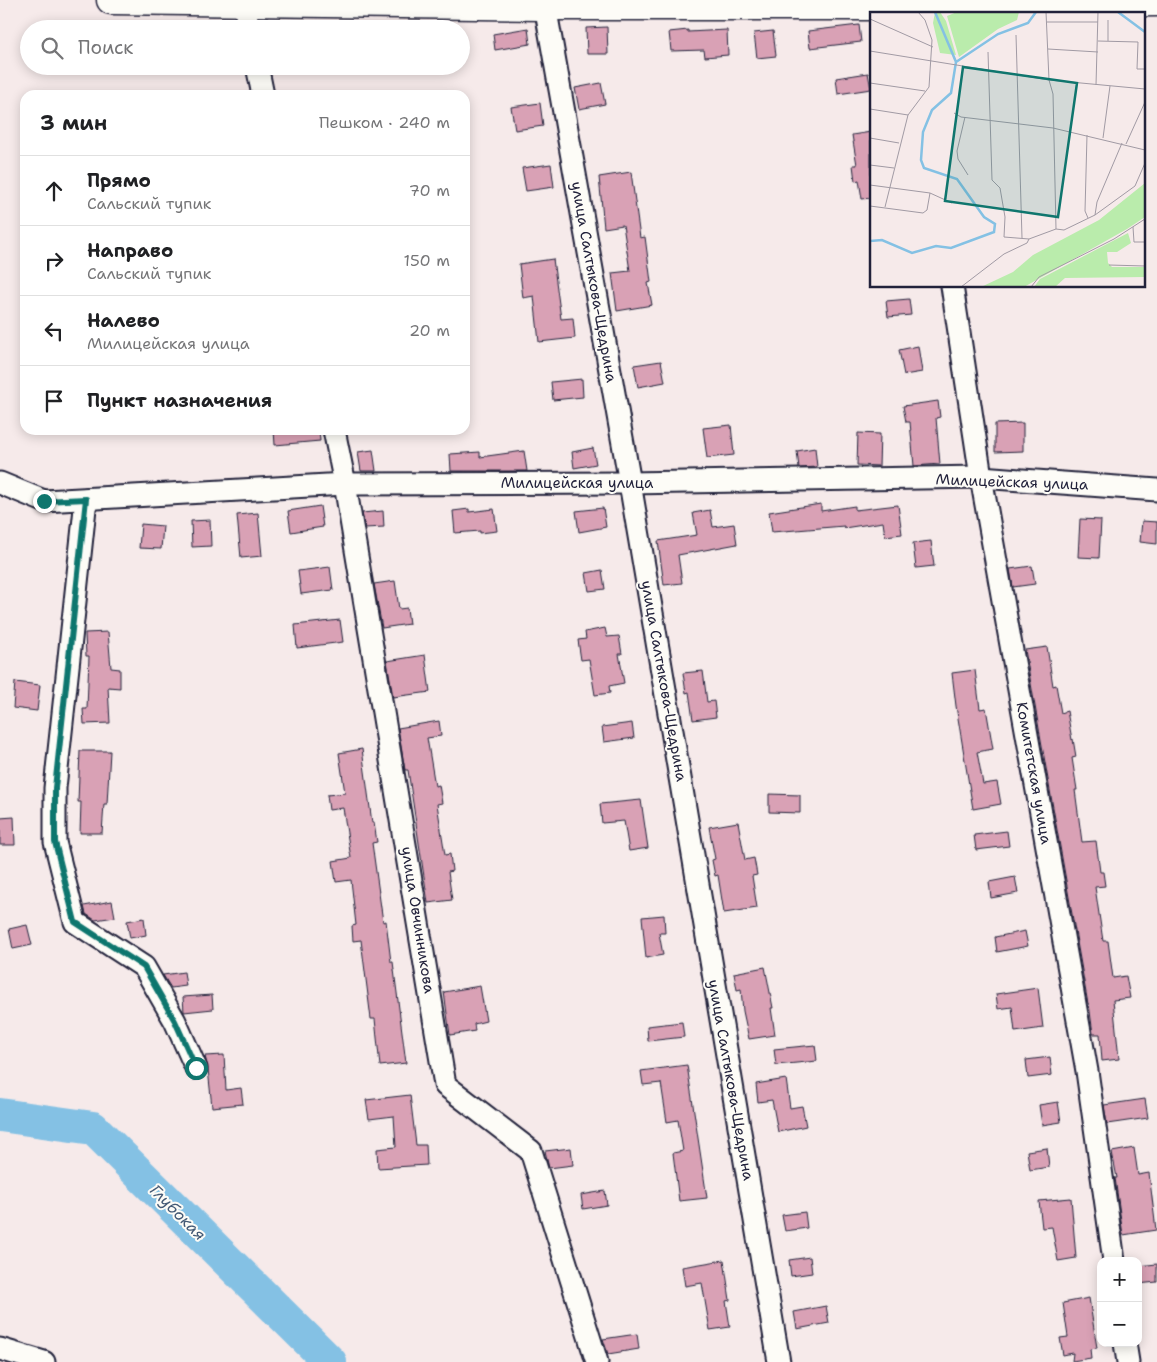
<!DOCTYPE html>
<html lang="ru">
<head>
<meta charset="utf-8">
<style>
  body { margin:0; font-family:"Shantell Sans",sans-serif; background:#f6f6f6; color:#202124 }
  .controls { position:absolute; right:15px; bottom:15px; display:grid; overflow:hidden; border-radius:10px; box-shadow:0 2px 12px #0003 }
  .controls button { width:45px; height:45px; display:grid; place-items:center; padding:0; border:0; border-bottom:1px solid #e0e0e0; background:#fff; color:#202124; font:25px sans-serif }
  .stop { position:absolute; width:15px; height:15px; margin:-11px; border:4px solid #0f766e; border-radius:50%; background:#fff }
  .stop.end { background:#0f766e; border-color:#fff; box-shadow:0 1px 5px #0008 }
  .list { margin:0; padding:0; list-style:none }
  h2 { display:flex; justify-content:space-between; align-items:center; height:65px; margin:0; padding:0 20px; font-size:21px }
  h2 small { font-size:16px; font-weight:400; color:#757577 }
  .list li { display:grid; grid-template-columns:32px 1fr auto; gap:15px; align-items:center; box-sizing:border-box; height:70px; padding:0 20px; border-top:1px solid #e0e0e0 }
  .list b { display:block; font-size:19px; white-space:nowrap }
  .list p { margin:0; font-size:16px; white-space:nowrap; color:#757577 }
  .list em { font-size:16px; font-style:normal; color:#757577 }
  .icon { flex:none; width:28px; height:28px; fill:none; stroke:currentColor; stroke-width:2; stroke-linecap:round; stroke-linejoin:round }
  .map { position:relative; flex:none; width:1157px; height:1362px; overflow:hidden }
  .search { position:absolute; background:#fff; box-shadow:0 2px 12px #0003; left:20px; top:20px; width:450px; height:55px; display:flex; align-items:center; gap:12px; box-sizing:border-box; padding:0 18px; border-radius:28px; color:#757577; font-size:19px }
  .panel { position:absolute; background:#fff; box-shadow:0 2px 12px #0003; left:20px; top:90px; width:450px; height:345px; border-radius:15px }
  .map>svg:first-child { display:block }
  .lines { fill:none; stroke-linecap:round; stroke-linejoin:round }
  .river { stroke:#84c1e4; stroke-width:34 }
  .building { fill:#d9a1b5; stroke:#22223b }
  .minor-casing { stroke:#22223b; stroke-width:25 }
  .secondary-casing { stroke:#22223b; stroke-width:31 }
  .minor { stroke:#fdfcf7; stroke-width:21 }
  .secondary { stroke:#fdfcf7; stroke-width:28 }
  .route { stroke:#0f766e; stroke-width:6 }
  .labels { text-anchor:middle; stroke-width:4; stroke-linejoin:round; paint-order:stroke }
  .street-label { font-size:15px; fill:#22223b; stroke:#fdfcf7 }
  .water-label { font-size:16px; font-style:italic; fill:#445a76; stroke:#fdfcf7 }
  .inset-river { fill:none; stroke:#84c1e4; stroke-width:2.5 }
  .inset-road { fill:none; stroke:#a19aa4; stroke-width:1 }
  .view { fill:#0f766e; fill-opacity:0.15; stroke:#0f766e; stroke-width:2.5 }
  .inset-edge { fill:none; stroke:#22223b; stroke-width:2.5 }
</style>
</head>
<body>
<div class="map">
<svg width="1157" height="1362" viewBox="0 0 1157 1362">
  <rect width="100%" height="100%" fill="#f6eaea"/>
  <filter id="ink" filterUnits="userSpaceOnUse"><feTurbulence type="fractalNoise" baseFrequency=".02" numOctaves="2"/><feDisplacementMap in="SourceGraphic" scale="10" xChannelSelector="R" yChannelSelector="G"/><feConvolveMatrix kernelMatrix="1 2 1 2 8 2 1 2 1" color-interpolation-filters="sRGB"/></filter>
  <g filter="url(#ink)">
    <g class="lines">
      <path class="river" d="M0,1115L93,1128L330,1362"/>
    </g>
    <g class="building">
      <path d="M859,25L861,42L810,48L808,31Z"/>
      <path d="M607,27L608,54H587L586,28Z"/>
      <path d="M528,28L530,44L495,50L493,34Z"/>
      <path d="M688,30V32L727,30L728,55L705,57L704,50L671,51L669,32Z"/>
      <path d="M773,31L776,56L757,58L754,33Z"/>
      <path d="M868,73L871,89L838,94L836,78Z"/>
      <path d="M601,83L605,104L579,109L575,88Z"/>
      <path d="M540,103L543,126L515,130L511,107Z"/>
      <path d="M871,132V198L862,199L859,180L855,181L853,165H857L852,135Z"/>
      <path d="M551,164L554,187L526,191L522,168Z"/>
      <path d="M631,172L640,238L645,237L651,282L648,283L652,305L617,311L612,273L630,271L623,225L604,228L599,177Z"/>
      <path d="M553,259L561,319L573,318L575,338L539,342L534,296L523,298L519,264Z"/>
      <path d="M909,299L911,315L888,317L886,301Z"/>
      <path d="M918,346L922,372L904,375L899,350Z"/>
      <path d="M661,361L665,382L638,387L634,365Z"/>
      <path d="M582,379L583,397L553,400L551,382Z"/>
      <path d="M938,401L940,417L936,418L940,464L914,466L910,422H906L903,406Z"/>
      <path d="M1023,423V451L995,452V424Z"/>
      <path d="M731,425L734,455L707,458L703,428Z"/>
      <path d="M274,430H319L320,441L275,445Z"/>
      <path d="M858,433L880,434L879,466L857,465Z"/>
      <path d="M593,448L596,464L574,468L572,452Z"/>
      <path d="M815,448L817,467L799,468L797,451Z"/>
      <path d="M373,450L376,471H361L358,452Z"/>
      <path d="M524,451L527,471H451L450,454L480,452V457Z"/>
      <path d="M821,504V511L855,506V510L898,505L902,534L885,536L883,522L844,528V526L772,532L769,512Z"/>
      <path d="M320,506L323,527L291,532L288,511Z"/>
      <path d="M603,508L606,527L579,532L576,511Z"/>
      <path d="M469,509V512L494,509L497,531L480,533V531L455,533L453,511Z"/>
      <path d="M710,510L713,527L734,524L737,544L678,555L682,583L664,585L658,541L697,535L693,513Z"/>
      <path d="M383,511L384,527L365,528L362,513Z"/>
      <path d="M258,513L262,556L241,558L237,515Z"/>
      <path d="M1080,519L1101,520L1099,558L1078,557Z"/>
      <path d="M210,520L211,546L192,547L191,521Z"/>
      <path d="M1142,521L1157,522V544L1140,542Z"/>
      <path d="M141,524L163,526L161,549L139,548Z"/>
      <path d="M931,541L934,566L916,568L913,543Z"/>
      <path d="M1032,566L1035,584L1013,587L1010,569Z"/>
      <path d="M330,567L333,590L301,594L298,571Z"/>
      <path d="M602,570L605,589L589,591L586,573Z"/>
      <path d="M395,581L399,609L407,608L409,624L382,628L374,584Z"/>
      <path d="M340,620L343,642L297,648L295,625Z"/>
      <path d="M605,628L607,637L619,636L622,654H619L624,683L609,686L610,693L595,695L589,659L581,660L578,640L586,639L585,632Z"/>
      <path d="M108,632L111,668L120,669V688L108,687L110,723L84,724L83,709H87L89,656H86L85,633Z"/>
      <path d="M1047,647L1053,686L1056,685L1061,713L1067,711L1072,740L1073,739L1076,757L1072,758L1077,790H1075L1082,842L1096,841L1100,872H1103L1105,886L1095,887L1103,941H1108L1113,978L1126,976L1130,998L1113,1000L1119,1059L1102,1061L1100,1034H1093L1089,1004H1088L1025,650Z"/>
      <path d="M425,655L430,692L393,697L387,661Z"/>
      <path d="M975,670L980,709L986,708L993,749L977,752L983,784L997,782L1001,804L973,809L956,706L952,673Z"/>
      <path d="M703,671L707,702L714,701L716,717L693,720L689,692L686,693L683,673Z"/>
      <path d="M15,682L40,685L37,711L13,708Z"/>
      <path d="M439,721L441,736L427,738L435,786L439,785L442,803L437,804L445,855L450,854L452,871L448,872L452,900L428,903L408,770H405L398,728Z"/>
      <path d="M632,723L634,738L604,742L602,727Z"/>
      <path d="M362,749L372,823H374L377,842L372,843L383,922L386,921L391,962H393L406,1063L380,1066L375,1019H371L361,940L353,941L352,926L356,925L351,880L336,882L333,861L351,858L343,808L329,810L327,795L345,793L339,753Z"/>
      <path d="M80,751H110L107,804H104L102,833H80L81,802H78Z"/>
      <path d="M769,794L800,795V813L769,812Z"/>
      <path d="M641,800L648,848L629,851L624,821L602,823L600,804Z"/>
      <path d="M14,817L15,845H0V818Z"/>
      <path d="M738,822L745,860L754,858L757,875L752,876L757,908L724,913L718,875L715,876L712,860L715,859L709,827Z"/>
      <path d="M1007,831L1009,846L976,850L974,835Z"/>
      <path d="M1015,877L1018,893L991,898L989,882Z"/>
      <path d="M112,901L115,917L95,920L86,914L84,906Z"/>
      <path d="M664,915L665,933H659L663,955L646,958L642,917Z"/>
      <path d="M144,918L146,935L130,938L127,921Z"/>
      <path d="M27,925L32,945L13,949L9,929Z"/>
      <path d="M1025,931L1028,946L997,952L995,937Z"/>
      <path d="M765,967L773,1008H771L775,1035L749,1039L743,1011L741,989L737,990L734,973Z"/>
      <path d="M184,972L186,986L171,988L163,975Z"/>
      <path d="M480,986L486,1021L474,1024L475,1031L450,1035L444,992Z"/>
      <path d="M1038,988L1043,1028L1015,1032L1012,1007L998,1009L996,994Z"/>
      <path d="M212,995L213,1009L184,1012L183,997Z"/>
      <path d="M682,1022L684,1037L648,1041L647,1026Z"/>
      <path d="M815,1045L817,1061L776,1065L774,1049Z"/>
      <path d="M224,1055L226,1090L241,1088L243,1104L212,1107L208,1069L205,1056Z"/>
      <path d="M1050,1057L1052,1075L1028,1078L1026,1060Z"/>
      <path d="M687,1065L707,1198L679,1201L673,1153L683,1151L678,1120L667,1122L661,1083L643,1085L641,1071Z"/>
      <path d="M786,1079L790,1108L802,1106L806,1126L778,1132L772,1100L758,1102L756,1084Z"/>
      <path d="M410,1095L416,1145H426L427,1165L378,1168L377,1149L396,1147L394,1116L369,1119L366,1100Z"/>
      <path d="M1145,1099L1148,1118L1107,1124L1104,1105Z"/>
      <path d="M1058,1102L1061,1122L1042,1125L1039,1105Z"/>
      <path d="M571,1148L573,1165L549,1168L545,1151Z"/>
      <path d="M1047,1148L1049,1167L1030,1170L1027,1151Z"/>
      <path d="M1134,1148L1138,1175L1149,1173L1156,1230L1123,1235L1115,1178H1117L1112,1152Z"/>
      <path d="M605,1191L607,1205L583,1209L581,1195Z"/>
      <path d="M1071,1198L1076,1258L1058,1261L1052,1227L1042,1228L1039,1201Z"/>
      <path d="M805,1212L807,1228L785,1231L782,1215Z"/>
      <path d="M810,1257L812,1273L791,1276L789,1260Z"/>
      <path d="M724,1260L730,1300L726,1301L730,1327L710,1330L702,1283L685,1286L682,1267Z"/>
      <path d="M1157,1264V1282L1138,1284V1266Z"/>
      <path d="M1089,1298L1097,1348L1090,1349L1091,1358L1072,1361L1073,1353L1063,1355L1060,1338L1068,1337L1063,1303Z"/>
      <path d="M826,1306L829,1323L797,1329L794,1312Z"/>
      <path d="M637,1334L639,1349L608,1354L603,1339Z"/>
    </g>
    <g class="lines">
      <g class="minor-casing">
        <g id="minor">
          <path d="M243,0L249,29"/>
          <path d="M544,0L630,483L779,1362"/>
          <path d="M257,66L263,95"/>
          <path d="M952,286L981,477L1087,1071L1114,1261"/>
          <path d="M334,430L345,484L445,1085L531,1151L597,1362"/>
          <path d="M0,483L44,501L345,484L630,483L981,477L1157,490"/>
          <path d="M86,499L55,788V842L75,922L144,967L175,1021L196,1068"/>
          <path d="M1125,1343L1128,1362"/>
          <path d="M0,1349L44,1362"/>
        </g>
      </g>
      <g class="secondary-casing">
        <path id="secondary" d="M111,0L545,6H873L1157,2"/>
      </g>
      <use href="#minor" class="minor"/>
      <use href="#secondary" class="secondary"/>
    </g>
  </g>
  <g class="lines" filter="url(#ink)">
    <path class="route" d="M44,501L86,499L55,788V842L75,922L144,967L175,1021L196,1068"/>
  </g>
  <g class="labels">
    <g class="street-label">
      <text transform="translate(594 282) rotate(80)" y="5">улица Салтыкова-Щедрина</text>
      <text transform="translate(1012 482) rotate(2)" y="5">Милицейская улица</text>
      <text x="577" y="488">Милицейская улица</text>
      <text transform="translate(664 681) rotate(80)" y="5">улица Салтыкова-Щедрина</text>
      <text transform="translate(1034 773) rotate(80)" y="5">Комитетская улица</text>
      <text transform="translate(418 920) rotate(81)" y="5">улица Овчинникова</text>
      <text transform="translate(731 1080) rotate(80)" y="5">улица Салтыкова-Щедрина</text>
    </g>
    <g class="water-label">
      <text transform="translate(178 1212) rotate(45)" y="6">Глубокая</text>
    </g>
  </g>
  <g transform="translate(870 12)">
    <rect width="275" height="275" fill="#f6eaea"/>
    <path d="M65,0H70L76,9L86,43L70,41L63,11ZM87,0H149L147,8L128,17L89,45L77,4ZM275,171V205L257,217L154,275H111L143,260L163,243L229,208ZM258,221L261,231L247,240H237L238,251L242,255H275V265L195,266L185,275H164L170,267Z" fill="#baecac"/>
    <path class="inset-river" d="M248,0L275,20M86,50L128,22L158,11L166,0M0,229L12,228L42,241L66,234L81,236L124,220L125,212L114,205L87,167L54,156L51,148L53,120L62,98L81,81L86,50L65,0"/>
    <path class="inset-road" d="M176,0L179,68L183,82L186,217M0,7L63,35M177,10H228M146,23L152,226M228,29L268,30L267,57H275M238,29V8M178,37L228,40M0,39L179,68L275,77M118,40L122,168L130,176L135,205L134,225L159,227L186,217L194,218L225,203L265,174L275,151M0,71L55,79M226,73L228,0M0,97L38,103M84,101L91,105L183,116L275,138M95,105L87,139L88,147L98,163M217,123L215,199L218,206M0,126L29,131M233,126L240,74M256,132L275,90M0,153L24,156M0,173L60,181L82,191M0,194L53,201L57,198L60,181M15,195L38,103L59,75L62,28L55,8L48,0M225,203L227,190L252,131M263,215L264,230H275M239,253L275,254M91,275L134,242L157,231L159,227M161,275L169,265L244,227L275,207"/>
    <path class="view" d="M93,55L207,71L188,205L75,189Z"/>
    <rect width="275" height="275" class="inset-edge"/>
  </g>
</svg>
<div class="controls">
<button>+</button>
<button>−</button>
</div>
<div class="stop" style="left:196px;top:1068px"></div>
<div class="stop end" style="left:44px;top:501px"></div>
<div class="search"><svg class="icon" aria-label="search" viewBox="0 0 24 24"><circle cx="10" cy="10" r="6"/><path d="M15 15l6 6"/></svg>Поиск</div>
<section class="panel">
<h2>3 мин<small>Пешком · 240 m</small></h2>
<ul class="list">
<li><svg class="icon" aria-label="ahead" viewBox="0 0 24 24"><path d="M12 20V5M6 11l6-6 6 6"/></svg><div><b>Прямо</b><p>Сальский тупик</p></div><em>70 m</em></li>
<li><svg class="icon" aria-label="right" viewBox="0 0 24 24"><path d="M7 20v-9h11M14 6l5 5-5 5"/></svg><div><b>Направо</b><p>Сальский тупик</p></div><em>150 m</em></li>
<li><svg class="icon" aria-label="left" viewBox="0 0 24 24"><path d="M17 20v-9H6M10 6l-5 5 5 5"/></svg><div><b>Налево</b><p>Милицейская улица</p></div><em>20 m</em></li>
<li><svg class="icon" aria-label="arrive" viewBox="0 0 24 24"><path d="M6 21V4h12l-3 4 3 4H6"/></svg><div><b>Пункт назначения</b></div></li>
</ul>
</section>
</div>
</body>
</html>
